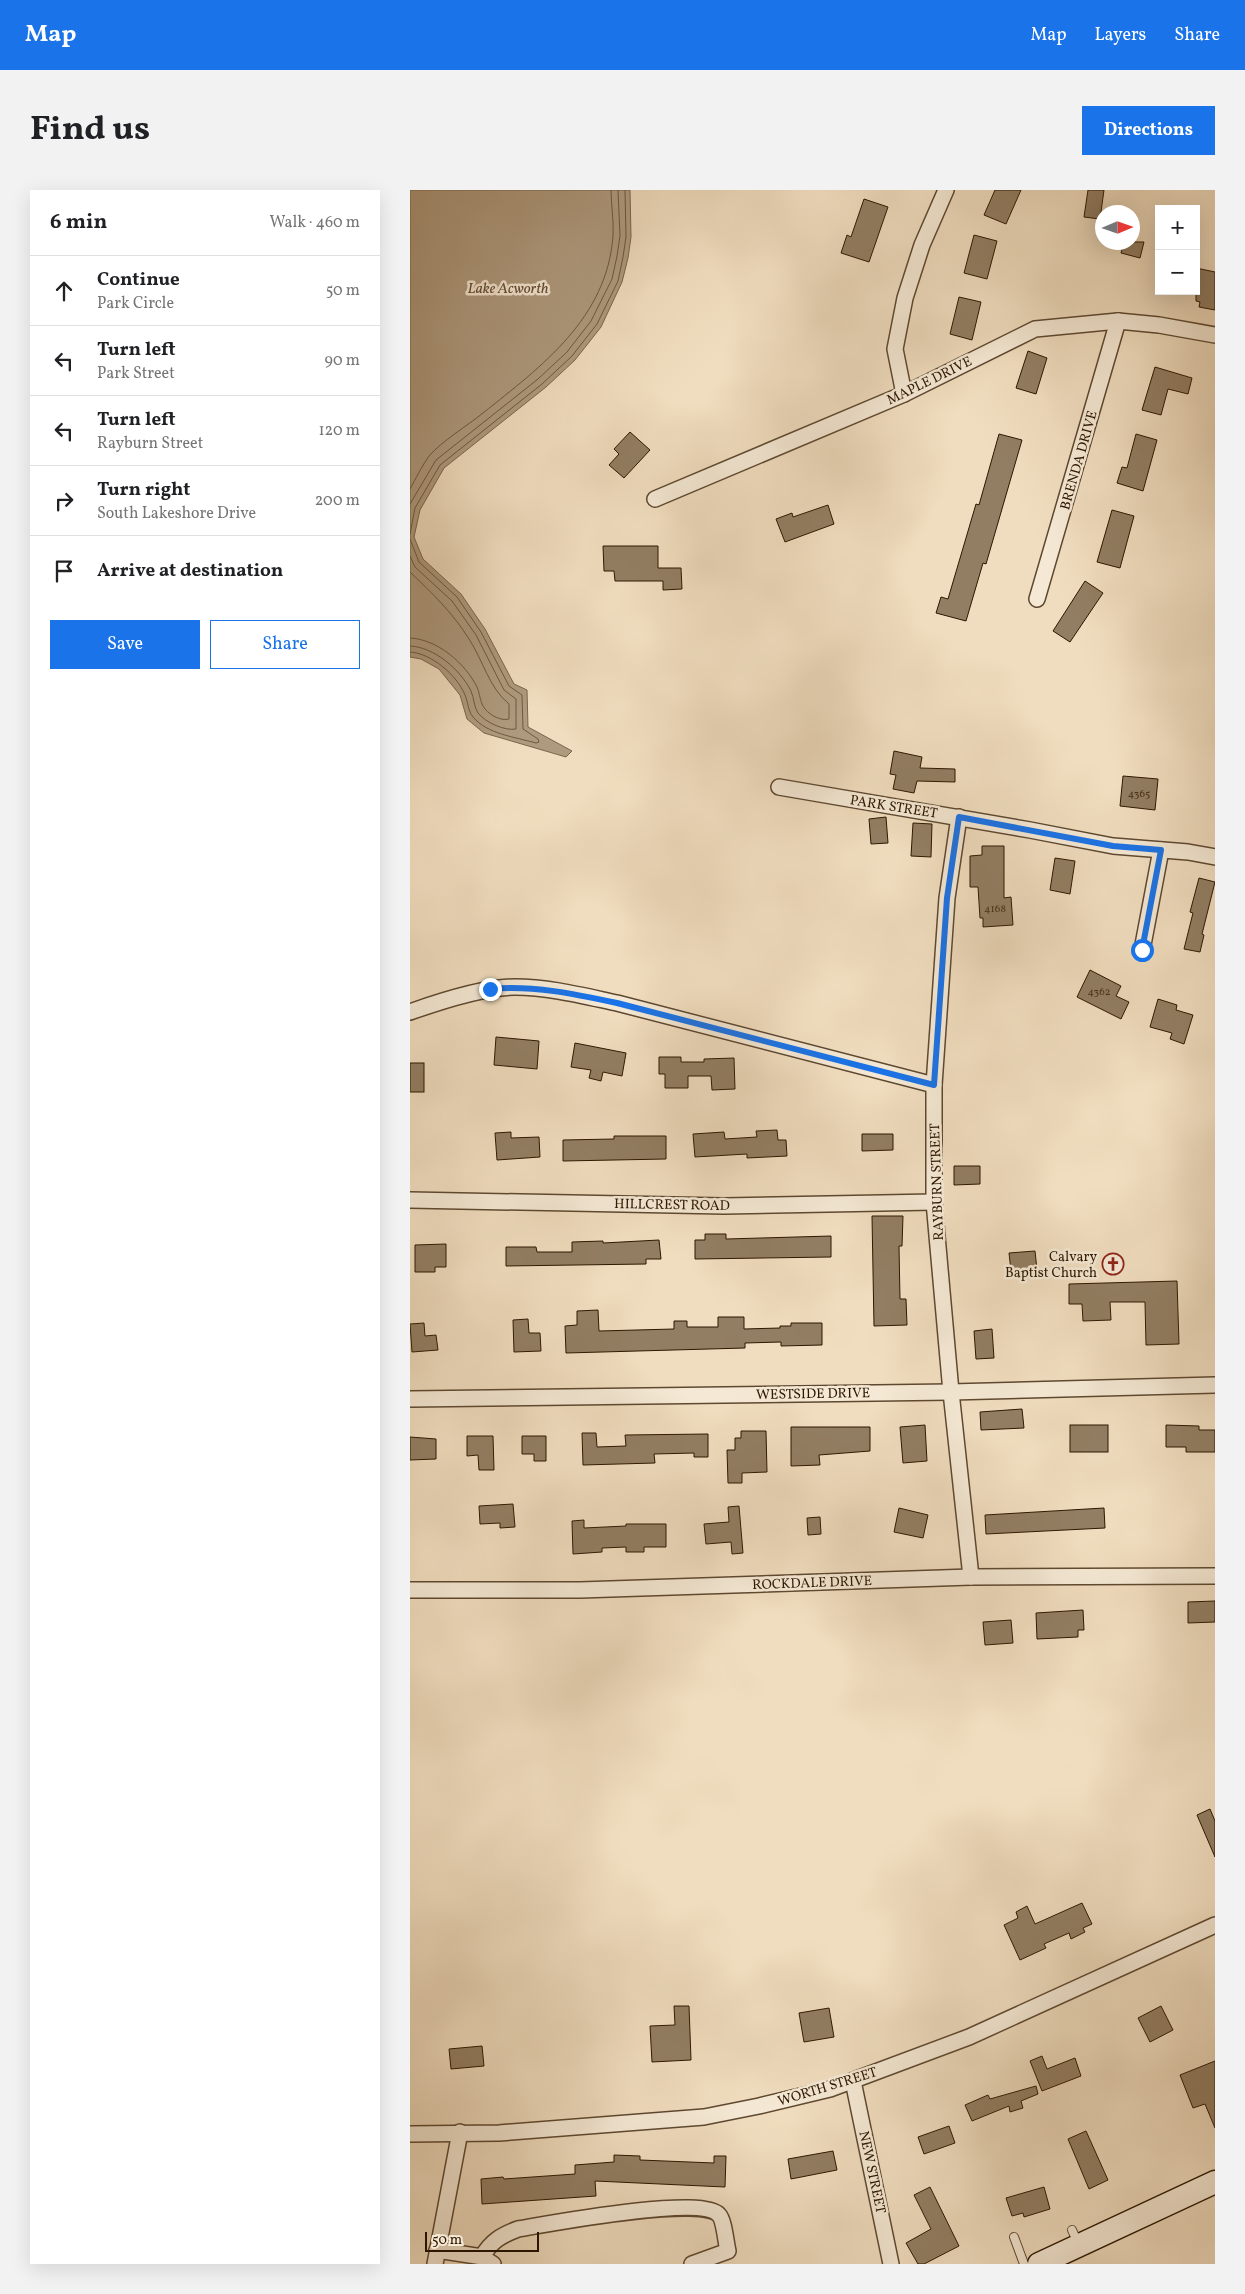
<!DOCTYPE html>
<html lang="en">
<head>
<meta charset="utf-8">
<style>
  body { margin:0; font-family:Vollkorn,serif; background:#f2f2f2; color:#202124 }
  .controls { position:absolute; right:15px; top:15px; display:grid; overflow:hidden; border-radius:0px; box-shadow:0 5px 20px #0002 }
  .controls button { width:45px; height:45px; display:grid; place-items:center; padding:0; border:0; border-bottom:1px solid #e0e0e0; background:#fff; color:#202124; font:25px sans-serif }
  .compass { position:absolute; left:685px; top:15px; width:45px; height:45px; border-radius:50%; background:#fff; box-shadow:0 5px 20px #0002; rotate:88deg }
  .scale { position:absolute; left:15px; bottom:12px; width:114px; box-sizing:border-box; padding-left:5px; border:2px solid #2d1700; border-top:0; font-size:14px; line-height:18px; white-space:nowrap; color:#2d1700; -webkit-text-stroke:4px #f5e9d5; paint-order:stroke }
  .stop { position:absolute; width:15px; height:15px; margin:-11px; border:4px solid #1a73e8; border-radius:50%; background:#fff }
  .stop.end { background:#1a73e8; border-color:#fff; box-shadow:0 1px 5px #0008 }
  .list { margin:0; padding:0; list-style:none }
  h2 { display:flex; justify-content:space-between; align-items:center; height:65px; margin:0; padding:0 20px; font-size:21px }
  h2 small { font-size:16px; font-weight:400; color:#757577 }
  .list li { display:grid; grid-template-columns:32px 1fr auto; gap:15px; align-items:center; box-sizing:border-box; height:70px; padding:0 20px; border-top:1px solid #e0e0e0 }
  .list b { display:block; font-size:19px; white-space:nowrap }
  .list p { margin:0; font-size:16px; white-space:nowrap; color:#757577 }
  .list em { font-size:16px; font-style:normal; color:#757577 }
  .actions { display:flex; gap:10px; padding:15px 20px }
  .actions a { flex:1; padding:11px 0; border:1px solid #1a73e8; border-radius:0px; text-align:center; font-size:18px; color:#1a73e8 }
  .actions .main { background:#1a73e8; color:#fff }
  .icon { flex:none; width:28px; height:28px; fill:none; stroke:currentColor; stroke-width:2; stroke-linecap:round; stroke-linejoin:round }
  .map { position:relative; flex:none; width:805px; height:2074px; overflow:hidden; border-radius:0px }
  header { display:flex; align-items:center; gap:30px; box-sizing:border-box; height:70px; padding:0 25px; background:#1a73e8; color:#fff }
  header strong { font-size:24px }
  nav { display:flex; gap:28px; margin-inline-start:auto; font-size:18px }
  .intro { display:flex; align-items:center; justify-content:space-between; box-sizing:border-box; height:120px; padding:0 30px }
  h1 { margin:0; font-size:35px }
  .button { padding:12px 22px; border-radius:0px; background:#1a73e8; color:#fff; font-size:18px; font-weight:700 }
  main { display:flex; gap:30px; padding:0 30px }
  aside { flex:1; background:#fff; border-radius:0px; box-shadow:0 5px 20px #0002 }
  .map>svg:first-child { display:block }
  .water { fill:#ae9a7e; stroke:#7a664c }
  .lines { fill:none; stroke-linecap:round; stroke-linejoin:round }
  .shore { stroke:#6e583f; stroke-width:1 }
  .building { fill:#927e63; stroke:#2d1700 }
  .lane-casing { stroke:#5e4830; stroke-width:10 }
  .street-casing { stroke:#5e4830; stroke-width:18 }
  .secondary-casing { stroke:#2d1700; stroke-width:25 }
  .lane { stroke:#f5e9d5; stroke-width:8 }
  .street { stroke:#f5e9d5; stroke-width:15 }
  .secondary { stroke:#f5e9d5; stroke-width:22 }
  .route { stroke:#1a73e8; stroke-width:6 }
  .labels { text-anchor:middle; stroke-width:5; stroke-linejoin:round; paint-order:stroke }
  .number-label { font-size:11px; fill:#463119 }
  .street-label { font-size:14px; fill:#2d1700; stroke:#f5e9d5 }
  .poi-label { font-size:14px; fill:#2d1700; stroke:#f5e9d5; text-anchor:end }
  .water-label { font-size:15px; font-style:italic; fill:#614b32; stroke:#f5e9d5 }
</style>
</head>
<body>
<header>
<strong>Map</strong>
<nav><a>Map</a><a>Layers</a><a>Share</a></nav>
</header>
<div class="intro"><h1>Find us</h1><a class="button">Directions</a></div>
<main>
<aside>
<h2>6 min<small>Walk · 460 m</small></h2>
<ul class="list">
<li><svg class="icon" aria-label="ahead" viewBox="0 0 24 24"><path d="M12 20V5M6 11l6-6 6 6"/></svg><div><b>Continue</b><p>Park Circle</p></div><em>50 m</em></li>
<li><svg class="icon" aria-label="left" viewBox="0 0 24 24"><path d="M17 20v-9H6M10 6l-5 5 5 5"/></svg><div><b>Turn left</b><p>Park Street</p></div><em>90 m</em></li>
<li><svg class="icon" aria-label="left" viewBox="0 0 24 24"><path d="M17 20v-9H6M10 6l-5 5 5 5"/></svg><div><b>Turn left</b><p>Rayburn Street</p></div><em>120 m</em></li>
<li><svg class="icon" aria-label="right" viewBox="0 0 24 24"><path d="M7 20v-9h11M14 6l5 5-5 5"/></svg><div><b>Turn right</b><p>South Lakeshore Drive</p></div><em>200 m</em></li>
<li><svg class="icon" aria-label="arrive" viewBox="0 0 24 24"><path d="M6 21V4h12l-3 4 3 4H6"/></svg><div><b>Arrive at destination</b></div></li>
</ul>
<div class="actions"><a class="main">Save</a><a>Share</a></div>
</aside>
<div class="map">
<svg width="805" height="2074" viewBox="0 0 805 2074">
  <rect width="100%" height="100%" fill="#f0ddbf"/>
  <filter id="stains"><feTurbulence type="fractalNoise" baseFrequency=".004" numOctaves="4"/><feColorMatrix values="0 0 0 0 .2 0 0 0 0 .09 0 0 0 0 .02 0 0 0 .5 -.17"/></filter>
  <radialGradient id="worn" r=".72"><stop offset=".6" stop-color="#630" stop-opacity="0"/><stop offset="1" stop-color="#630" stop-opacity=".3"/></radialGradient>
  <path class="water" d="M0,0H220L221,47L218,68L212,92L191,137L165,170L136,197L34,278L10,320L4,347L13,369L51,404L75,439L104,494L117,500L118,537L162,561L156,567L74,543L57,529L50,505L29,479L11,469L0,467Z"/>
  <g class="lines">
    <g class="shore">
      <path d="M0,299C6,288 12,276 19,266C32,251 57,236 73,223C132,176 197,128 203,46C204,31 201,15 201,0"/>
      <path d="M0,314L26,270L128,189L157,162L181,131L202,89L207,66L210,46L208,0"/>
      <path d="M0,344L5,318L30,275L132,194L162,166L187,134L208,91L213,67L216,47L215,0"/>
      <path d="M0,349L9,372L47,407L71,442L99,496L112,505L113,539L128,549L129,552L126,553C105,547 77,544 63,527C58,521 58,512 55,505C47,485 21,463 0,462"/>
      <path d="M0,366L5,377L42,411L66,445L94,500L106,509V539C95,541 76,533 68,523C64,517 64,508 61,501C50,479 24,457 0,456"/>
      <path d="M0,382C22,403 43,423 59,449C73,470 79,498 99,514V529C91,531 81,526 75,519C70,513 70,504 67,497C55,473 27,449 0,448"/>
    </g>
  </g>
  <g class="building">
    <path d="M585,0H611L596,34L574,25Z"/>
    <path d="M678,0H694L690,29L674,27Z"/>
    <path d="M454,9L478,17L459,72L431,63L437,45L441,47Z"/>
    <path d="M564,45L587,51L577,89L554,83Z"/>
    <path d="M714,52H734L730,68L711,63Z"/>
    <path d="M786,78L805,82V120L789,117L790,112L786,111Z"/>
    <path d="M549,107L571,112L562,150L540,144Z"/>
    <path d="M618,161L637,168L626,204L606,198Z"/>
    <path d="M745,177L782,188L778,204L758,199L751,225L732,220Z"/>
    <path d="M220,242L240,260L214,288L199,275L209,264L204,259Z"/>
    <path d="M589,244L612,250L576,374L573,373L556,431L526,423L531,407L538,409L566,314L569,315Z"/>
    <path d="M726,244L747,250L733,301L707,293L712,277L717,278Z"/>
    <path d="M418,315L424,334L375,352L366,329L382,323L383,327Z"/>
    <path d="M702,320L724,326L710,378L687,372Z"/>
    <path d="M193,356H248V378H271L272,399L253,400V391H205L204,381H194Z"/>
    <path d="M675,391L693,403L660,452L643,441Z"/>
    <path d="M484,561L512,567L510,578L545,579V592L507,591L504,603L483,599L486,585L480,584Z"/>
    <path d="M713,586L748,589L745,620L710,616Z"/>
    <path d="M476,627L478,653L461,654L459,629Z"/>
    <path d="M503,633L522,634L521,667L501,666Z"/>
    <path d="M572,656H594V708L601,707L603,735L573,737V728H570L568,697H560V666L572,665Z"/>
    <path d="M645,668L665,671L660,704L640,700Z"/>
    <path d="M789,688L805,692L792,744L794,745L790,762L774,759L783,723L780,722Z"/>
    <path d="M680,780L711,796L706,806L719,812L711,829L667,807Z"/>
    <path d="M748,809L767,815L766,820L783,825L774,854L760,849L762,843L740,837Z"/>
    <path d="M86,847L129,851L127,879L84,875Z"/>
    <path d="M165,853L216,863L212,886L193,882L191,891L179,888L181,880L161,877Z"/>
    <path d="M249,867H271V872H294V869L324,868L325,899L302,900L301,886H278V898H255V884H249Z"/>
    <rect x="0" y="873" width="14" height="29"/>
    <path d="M367,940L368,950H376L377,966L337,968V964L285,967L283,944L314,942L315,949L347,947L346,941Z"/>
    <path d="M101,942V948L129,947L130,967L87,970L85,943Z"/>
    <path d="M452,944H483V960L452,961Z"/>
    <path d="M204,946H256V969L153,971V950L204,949Z"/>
    <path d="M544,976H570V994L544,995Z"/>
    <path d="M462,1026H493L492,1056H489L490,1109H496L497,1135L464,1136Z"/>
    <path d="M295,1044H316V1049L421,1046V1067L285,1069V1050H295Z"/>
    <path d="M249,1050L251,1069H236V1074L96,1076V1057H126L127,1062H162V1052L193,1051V1053Z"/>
    <path d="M36,1054V1077H25V1082H5V1055Z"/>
    <path d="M625,1061L627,1080L601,1081L599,1063Z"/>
    <path d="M767,1091L769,1154L736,1155L735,1112H700L701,1130L673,1131L672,1114H659V1094Z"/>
    <path d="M188,1120L189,1141L264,1139V1131H277V1137H308V1127H334V1139L370,1138V1136H381V1133H412V1155L371,1156V1152L335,1153V1158L156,1163L155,1136L167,1135V1121Z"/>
    <path d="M118,1129L119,1143H130L131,1161L104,1162L103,1130Z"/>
    <path d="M14,1133L15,1146L26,1145L28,1160L2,1162L0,1134Z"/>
    <path d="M582,1139L584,1168L566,1169L564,1141Z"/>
    <path d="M612,1219L614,1238L571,1240L570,1222Z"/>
    <path d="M515,1235L517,1271L493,1273L490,1237Z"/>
    <rect x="660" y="1235" width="38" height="27"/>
    <path d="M756,1235L789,1236V1240H805V1262H776V1257H756Z"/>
    <path d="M381,1237H460V1261L409,1265L410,1275L381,1276Z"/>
    <path d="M331,1241H356L357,1282L332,1283V1293H318L317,1260H325V1248H331Z"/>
    <path d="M172,1243H186L187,1257L216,1256L215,1245L298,1244V1267H284V1263L244,1264L245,1273L173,1275Z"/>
    <path d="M57,1246H83L84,1280H69L68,1265L57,1266Z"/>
    <path d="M112,1246H136V1271H124V1264H112Z"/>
    <path d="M0,1247L26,1249V1269L0,1270Z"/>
    <path d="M103,1314L105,1337L90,1338V1333L70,1334L69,1316Z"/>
    <path d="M329,1316L333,1363L322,1364L321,1352L296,1354L294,1334L319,1332L318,1317Z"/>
    <path d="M489,1318L518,1325L513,1348L484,1342Z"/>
    <path d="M694,1318L695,1338L576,1344L575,1325Z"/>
    <path d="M410,1327L411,1344L398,1345L397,1328Z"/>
    <path d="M174,1330V1338L216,1336V1334H256V1357H234V1362H216V1357L192,1358V1362L163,1364L162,1331Z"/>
    <path d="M805,1411V1432L778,1433V1412Z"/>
    <path d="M673,1420L674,1440H668V1447L627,1449L626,1423Z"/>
    <path d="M601,1430L603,1453L575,1455L573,1432Z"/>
    <path d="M800,1619L805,1631V1667L787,1625Z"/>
    <path d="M672,1713L682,1734L673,1738L675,1742L661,1749L659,1743L634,1754L636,1758L610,1770L594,1735L608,1728L606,1722L617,1716L625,1734Z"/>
    <path d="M264,1816H279L281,1870L242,1872L240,1836L265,1835Z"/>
    <path d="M751,1816L763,1840L740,1852L728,1828Z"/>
    <path d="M419,1818L424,1847L394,1852L389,1823Z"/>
    <path d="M72,1856L74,1876L41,1879L39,1859Z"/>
    <path d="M632,1866L637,1879L665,1868L671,1886L632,1901L620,1871Z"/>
    <path d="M805,1871V1938L795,1914L783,1918L770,1885Z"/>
    <path d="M626,1896L628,1904L611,1911L613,1918L600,1922L599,1916L562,1931L555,1915L578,1905L580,1909Z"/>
    <path d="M539,1936L545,1953L514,1964L508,1947Z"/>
    <path d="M676,1941L698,1990L679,1999L658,1949Z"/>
    <path d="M423,1961L427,1980L381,1989L378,1969Z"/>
    <path d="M204,1965L230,1966V1970L304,1973V1966H316L315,1997L185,1991L186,2006L72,2014L71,1989L93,1987L94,1989L165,1984V1975L204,1972Z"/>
    <path d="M520,1997L549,2056L514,2074H508L496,2053L521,2039L504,2005Z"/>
    <path d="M634,1997L640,2019L614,2027L613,2023L602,2026L596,2008Z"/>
  </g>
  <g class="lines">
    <g class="lane-casing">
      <g id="lane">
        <path d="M662,2040L668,2053"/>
        <path d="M604,2047L614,2074"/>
      </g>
    </g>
    <g class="street-casing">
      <g id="street">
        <path d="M494,204L485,159L495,108L512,55L536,0"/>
        <path d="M245,309L494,204L625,139L708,131L749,135L805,145"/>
        <path d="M627,409L708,131"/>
        <path d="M369,597L620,640L703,656L778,662L805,667"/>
        <path d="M549,627L537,708L524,895V1012L541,1202L561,1387"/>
        <path d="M732,760L751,660"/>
        <path d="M0,822C28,812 75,797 105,797C139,797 174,806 207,813L524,895"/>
        <path d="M0,1010L314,1016L524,1012"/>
        <path d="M0,1209L541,1202L805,1195"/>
        <path d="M0,1400H170L561,1387L805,1386"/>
        <path d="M443,1891L481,2074"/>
        <path d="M0,1944L89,1943L294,1927L349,1916L420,1899L559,1847L805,1735"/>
        <path d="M27,2060L72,2067"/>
        <path d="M25,2074L50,1942"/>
        <path d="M83,2074L72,2067C81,2051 92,2045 108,2039C138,2034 292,2005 309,2025C314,2030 316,2053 318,2061L282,2074"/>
      </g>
    </g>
    <g class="secondary-casing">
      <path id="secondary" d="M629,2074L805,1992"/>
    </g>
    <use href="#lane" class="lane"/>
    <use href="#street" class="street"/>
    <use href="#secondary" class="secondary"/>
  </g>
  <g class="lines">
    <path class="route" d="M80,799C123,795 165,804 207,813L524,895L537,708L549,627L703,656L751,660L732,760"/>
  </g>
  <defs>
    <g id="church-ring" transform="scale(1.125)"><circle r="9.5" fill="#f5e9d5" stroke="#8f2418" stroke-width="1.5"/><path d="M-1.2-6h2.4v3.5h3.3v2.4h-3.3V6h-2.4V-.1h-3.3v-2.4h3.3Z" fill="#8f2418"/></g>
  </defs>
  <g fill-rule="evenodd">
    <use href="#church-ring" x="703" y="1074"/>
  </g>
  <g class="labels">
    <g class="number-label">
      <text x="729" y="607">4365</text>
      <text x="585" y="722">4168</text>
      <text x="689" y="805">4362</text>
    </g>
    <g class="street-label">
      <text transform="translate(519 190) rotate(-26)" y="5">MAPLE DRIVE</text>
      <text transform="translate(668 270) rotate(-74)" y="5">BRENDA DRIVE</text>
      <text transform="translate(484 616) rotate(9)" y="5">PARK STREET</text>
      <text transform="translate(526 992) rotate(-92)" y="5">RAYBURN STREET</text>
      <text transform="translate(262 1014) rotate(1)" y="5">HILLCREST ROAD</text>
      <text transform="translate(403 1203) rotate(-1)" y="5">WESTSIDE DRIVE</text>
      <text transform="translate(402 1392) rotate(-2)" y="5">ROCKDALE DRIVE</text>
      <text transform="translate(417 1896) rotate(-17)" y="5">WORTH STREET</text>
      <text transform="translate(463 1982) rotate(78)" y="5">NEW STREET</text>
    </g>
    <g class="poi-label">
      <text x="687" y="1071">Calvary<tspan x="687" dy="16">Baptist Church</tspan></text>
    </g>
    <g class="water-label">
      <text x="98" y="103">Lake Acworth</text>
    </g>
  </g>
  <rect width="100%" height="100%" filter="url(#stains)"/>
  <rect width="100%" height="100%" fill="url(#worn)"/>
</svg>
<div class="controls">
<button>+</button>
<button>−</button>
</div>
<svg class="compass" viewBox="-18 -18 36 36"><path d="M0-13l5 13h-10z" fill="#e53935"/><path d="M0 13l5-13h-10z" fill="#757577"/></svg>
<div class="scale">50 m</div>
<div class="stop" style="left:732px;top:760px"></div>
<div class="stop end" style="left:80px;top:799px"></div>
</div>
</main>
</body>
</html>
